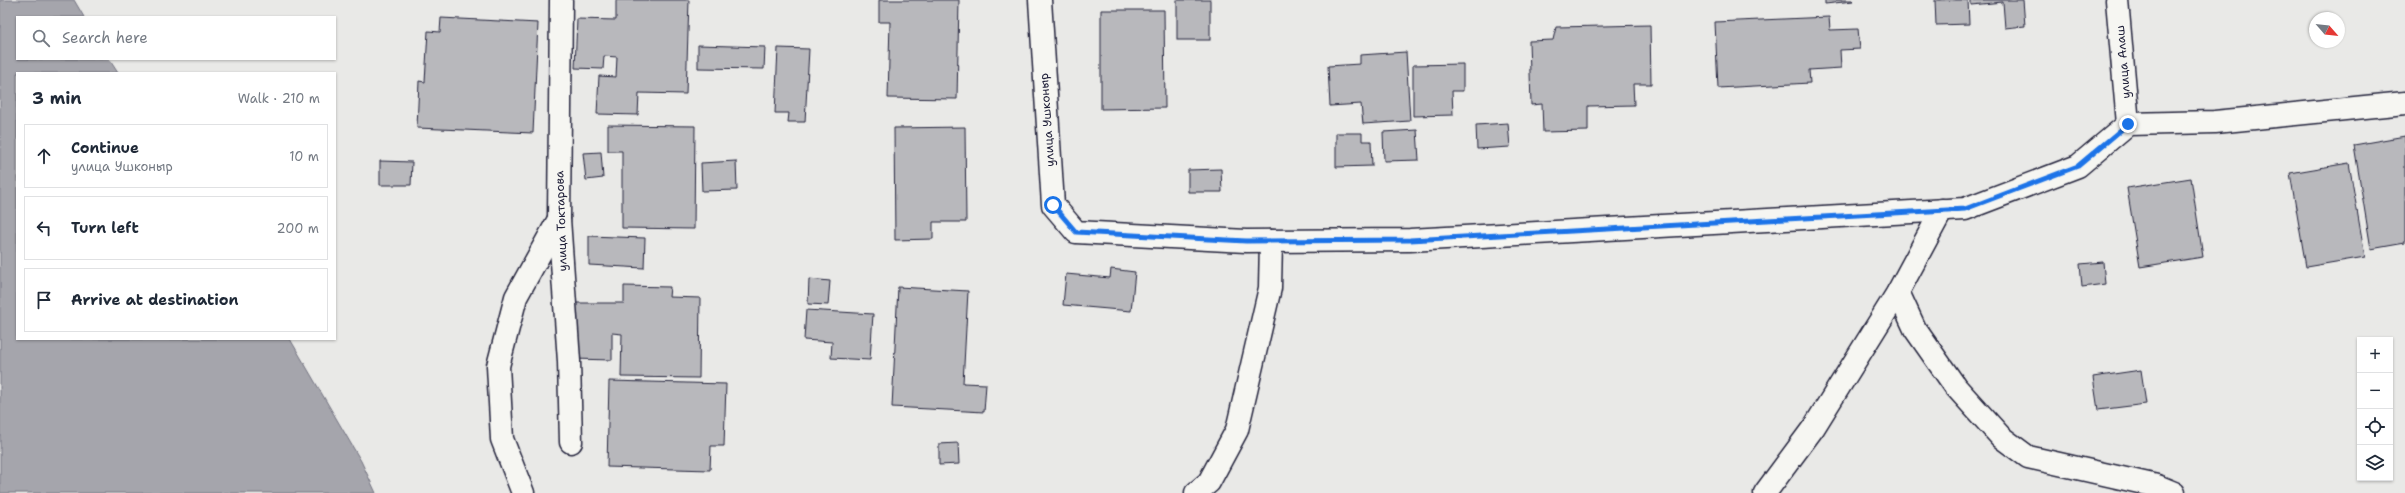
<!DOCTYPE html>
<html lang="en">
<head>
<meta charset="utf-8">
<style>
  body { margin:0; font-family:"Shantell Sans",sans-serif; background:#f6f6f7; color:#1f2937 }
  .controls { position:absolute; right:12px; bottom:12px; display:grid; overflow:hidden; border-radius:0px; box-shadow:0 1px 3px #0004 }
  .controls button { width:36px; height:36px; display:grid; place-items:center; padding:0; border:0; border-bottom:1px solid #e0e1e3; background:#fff; color:#1f2937; font:20px sans-serif }
  .compass { position:absolute; left:2309px; top:12px; width:36px; height:36px; border-radius:50%; background:#fff; box-shadow:0 1px 3px #0004; rotate:118deg }
  .stop { position:absolute; width:12px; height:12px; margin:-9px; border:3px solid #1a73e8; border-radius:50%; background:#fff }
  .stop.end { background:#1a73e8; border-color:#fff; box-shadow:0 1px 4px #0008 }
  .list { margin:0; padding:0; list-style:none }
  h2 { display:flex; justify-content:space-between; align-items:center; height:52px; margin:0; padding:0 16px; font-size:17px }
  h2 small { font-size:13px; font-weight:400; color:#747a83 }
  .list li { display:grid; grid-template-columns:26px 1fr auto; gap:12px; align-items:center; box-sizing:border-box; height:64px; margin:0 8px 8px; padding:0 8px; border:1px solid #e0e1e3; border-radius:0px }
  .list b { display:block; font-size:15px; white-space:nowrap }
  .list p { margin:0; font-size:13px; white-space:nowrap; color:#747a83 }
  .list em { font-size:13px; font-style:normal; color:#747a83 }
  .icon { flex:none; width:22px; height:22px; fill:none; stroke:currentColor; stroke-width:2; stroke-linecap:round; stroke-linejoin:round }
  .map { position:relative; flex:none; width:2405px; height:493px; overflow:hidden }
  .search { position:absolute; background:#fff; box-shadow:0 1px 3px #0004; left:16px; top:16px; width:320px; height:44px; display:flex; align-items:center; gap:10px; box-sizing:border-box; padding:0 14px; border-radius:0px; color:#747a83; font-size:15px }
  .panel { position:absolute; background:#fff; box-shadow:0 1px 3px #0004; left:16px; top:72px; width:320px; height:268px; border-radius:0px }
  .map>svg:first-child { display:block }
  .water { fill:#a5a5ac; stroke:#71717f }
  .building { fill:#b8b8bc; stroke:#22223b }
  .lines { fill:none; stroke-linecap:round; stroke-linejoin:round }
  .minor-casing { stroke:#22223b; stroke-width:25 }
  .minor { stroke:#f6f6f2; stroke-width:22 }
  .route { stroke:#1a73e8; stroke-width:5 }
  .labels { text-anchor:middle; stroke-width:3.5; stroke-linejoin:round; paint-order:stroke }
  .street-label { font-size:12px; fill:#22223b; stroke:#f6f6f2 }
</style>
</head>
<body>
<div class="map">
<svg width="2405" height="493" viewBox="0 0 2405 493">
  <rect width="100%" height="100%" fill="#e9e9e7"/>
  <filter id="ink" filterUnits="userSpaceOnUse"><feTurbulence type="fractalNoise" baseFrequency=".025" numOctaves="2"/><feDisplacementMap in="SourceGraphic" scale="8" xChannelSelector="R" yChannelSelector="G"/><feConvolveMatrix kernelMatrix="1 2 1 2 8 2 1 2 1" color-interpolation-filters="sRGB"/></filter>
  <g filter="url(#ink)">
    <path class="water" d="M0,0H74L84,17H17V59H109L118,73H17V339H290L361,461L376,493H0Z"/>
    <g class="building">
      <path d="M616,0H689L686,94L639,93L638,115L597,114L599,76L616,77L617,57L604,56L603,69L575,68L577,19L616,20Z"/>
      <path d="M879,0H959L957,99L888,98L890,22H879Z"/>
      <rect x="1177" y="0" width="33" height="40"/>
      <path d="M1825,0H1852L1853,1L1825,4Z"/>
      <path d="M1935,0H1968L1969,24L1936,25Z"/>
      <path d="M1971,0H2023L2025,26L2005,28L2003,2L1971,5Z"/>
      <path d="M1101,10H1164L1165,108L1101,109Z"/>
      <path d="M1829,17L1830,30L1858,29L1860,49L1840,50L1841,68L1809,70L1810,83L1718,88L1715,22Z"/>
      <path d="M441,18L538,23L533,133L417,128L419,81L425,82L428,31L440,32Z"/>
      <path d="M1650,25L1651,84H1633L1634,105L1588,106V131L1543,132L1542,104L1531,105L1529,41L1553,40L1556,27Z"/>
      <path d="M698,45L765,47L764,69L698,68Z"/>
      <path d="M778,48L809,49L805,122H788L789,113H775Z"/>
      <path d="M1406,52L1410,121L1363,124L1361,104L1330,106L1328,66L1360,64V55Z"/>
      <path d="M1463,64V91H1452L1453,115L1413,116V65Z"/>
      <path d="M1508,123L1510,147L1477,149L1476,125Z"/>
      <path d="M608,125L695,126L694,229L622,228V151H608Z"/>
      <path d="M965,127L966,222H933V239L895,240L894,128Z"/>
      <path d="M1417,130L1419,160L1384,161L1383,132Z"/>
      <path d="M1336,133H1362V141H1371L1372,166L1336,167Z"/>
      <path d="M2405,136V243L2371,249L2354,145Z"/>
      <path d="M601,152L603,178L586,180L583,153Z"/>
      <path d="M380,161L412,162L411,185H380Z"/>
      <path d="M736,161L737,190L702,191L701,163Z"/>
      <path d="M2349,163L2365,257L2306,267L2290,173Z"/>
      <path d="M1221,169L1222,192H1188V170Z"/>
      <path d="M2191,178L2203,257L2140,267L2127,188Z"/>
      <path d="M589,236L645,238L644,268L589,265Z"/>
      <path d="M2103,262L2105,284L2082,287L2080,264Z"/>
      <path d="M1111,269L1135,272L1131,311L1063,305L1066,274L1110,278Z"/>
      <path d="M809,279L830,281L828,305L808,304Z"/>
      <path d="M624,286L670,287L669,297L700,298L699,378L621,377L622,334L612,333V360L574,359L575,303H624Z"/>
      <path d="M898,287L968,291L963,383L986,384L984,412L892,407Z"/>
      <path d="M806,310L873,314L870,360L831,358L832,342L804,340Z"/>
      <path d="M2141,370L2146,404L2098,410L2093,377Z"/>
      <path d="M609,381L726,384L724,446H711L710,470L607,467Z"/>
      <path d="M958,443L959,464L939,465V444Z"/>
    </g>
    <g class="lines">
      <g class="minor-casing">
        <g id="minor">
          <path d="M561,0L559,219L569,361L571,442"/>
          <path d="M1040,0L1053,205L1076,232L1246,241L1410,240L1965,209L2078,166L2128,124L2215,122L2405,103"/>
          <path d="M2117,0L2128,124"/>
          <path d="M1898,292L1915,329L1955,386L2001,437L2028,457L2157,486L2174,493"/>
          <path d="M523,493L502,439L498,366L516,297L559,219"/>
          <path d="M1196,493L1209,482L1237,430L1270,288L1271,241"/>
          <path d="M1765,493L1814,427L1898,292L1942,210"/>
        </g>
      </g>
      <use href="#minor" class="minor"/>
    </g>
  </g>
  <g class="lines" filter="url(#ink)">
    <path class="route" d="M1053,205L1076,232L1246,241L1410,240L1965,209L2078,166L2128,124"/>
  </g>
  <g class="labels">
    <g class="street-label">
      <text transform="translate(2123 62) rotate(-95)" y="4">улица Алаш</text>
      <text transform="translate(1047 120) rotate(-94)" y="4">улица Ушконыр</text>
      <text transform="translate(561 221) rotate(-92)" y="4">улица Токтарова</text>
    </g>
  </g>
</svg>
<div class="controls">
<button>+</button>
<button>−</button>
<button><svg class="icon" aria-label="locate" viewBox="0 0 24 24"><circle cx="12" cy="12" r="6"/><path d="M12 2v4M12 18v4M2 12h4M18 12h4"/></svg></button>
<button><svg class="icon" aria-label="layers" viewBox="0 0 24 24"><path d="M12 4l9 5-9 5-9-5zM3 14l9 5 9-5"/></svg></button>
</div>
<svg class="compass" viewBox="-18 -18 36 36"><path d="M0-13l5 13h-10z" fill="#e53935"/><path d="M0 13l5-13h-10z" fill="#747a83"/></svg>
<div class="stop" style="left:1053px;top:205px"></div>
<div class="stop end" style="left:2128px;top:124px"></div>
<div class="search"><svg class="icon" aria-label="search" viewBox="0 0 24 24"><circle cx="10" cy="10" r="6"/><path d="M15 15l6 6"/></svg>Search here</div>
<section class="panel">
<h2>3 min<small>Walk · 210 m</small></h2>
<ul class="list">
<li><svg class="icon" aria-label="ahead" viewBox="0 0 24 24"><path d="M12 20V5M6 11l6-6 6 6"/></svg><div><b>Continue</b><p>улица Ушконыр</p></div><em>10 m</em></li>
<li><svg class="icon" aria-label="left" viewBox="0 0 24 24"><path d="M17 20v-9H6M10 6l-5 5 5 5"/></svg><div><b>Turn left</b></div><em>200 m</em></li>
<li><svg class="icon" aria-label="arrive" viewBox="0 0 24 24"><path d="M6 21V4h12l-3 4 3 4H6"/></svg><div><b>Arrive at destination</b></div></li>
</ul>
</section>
</div>
</body>
</html>
